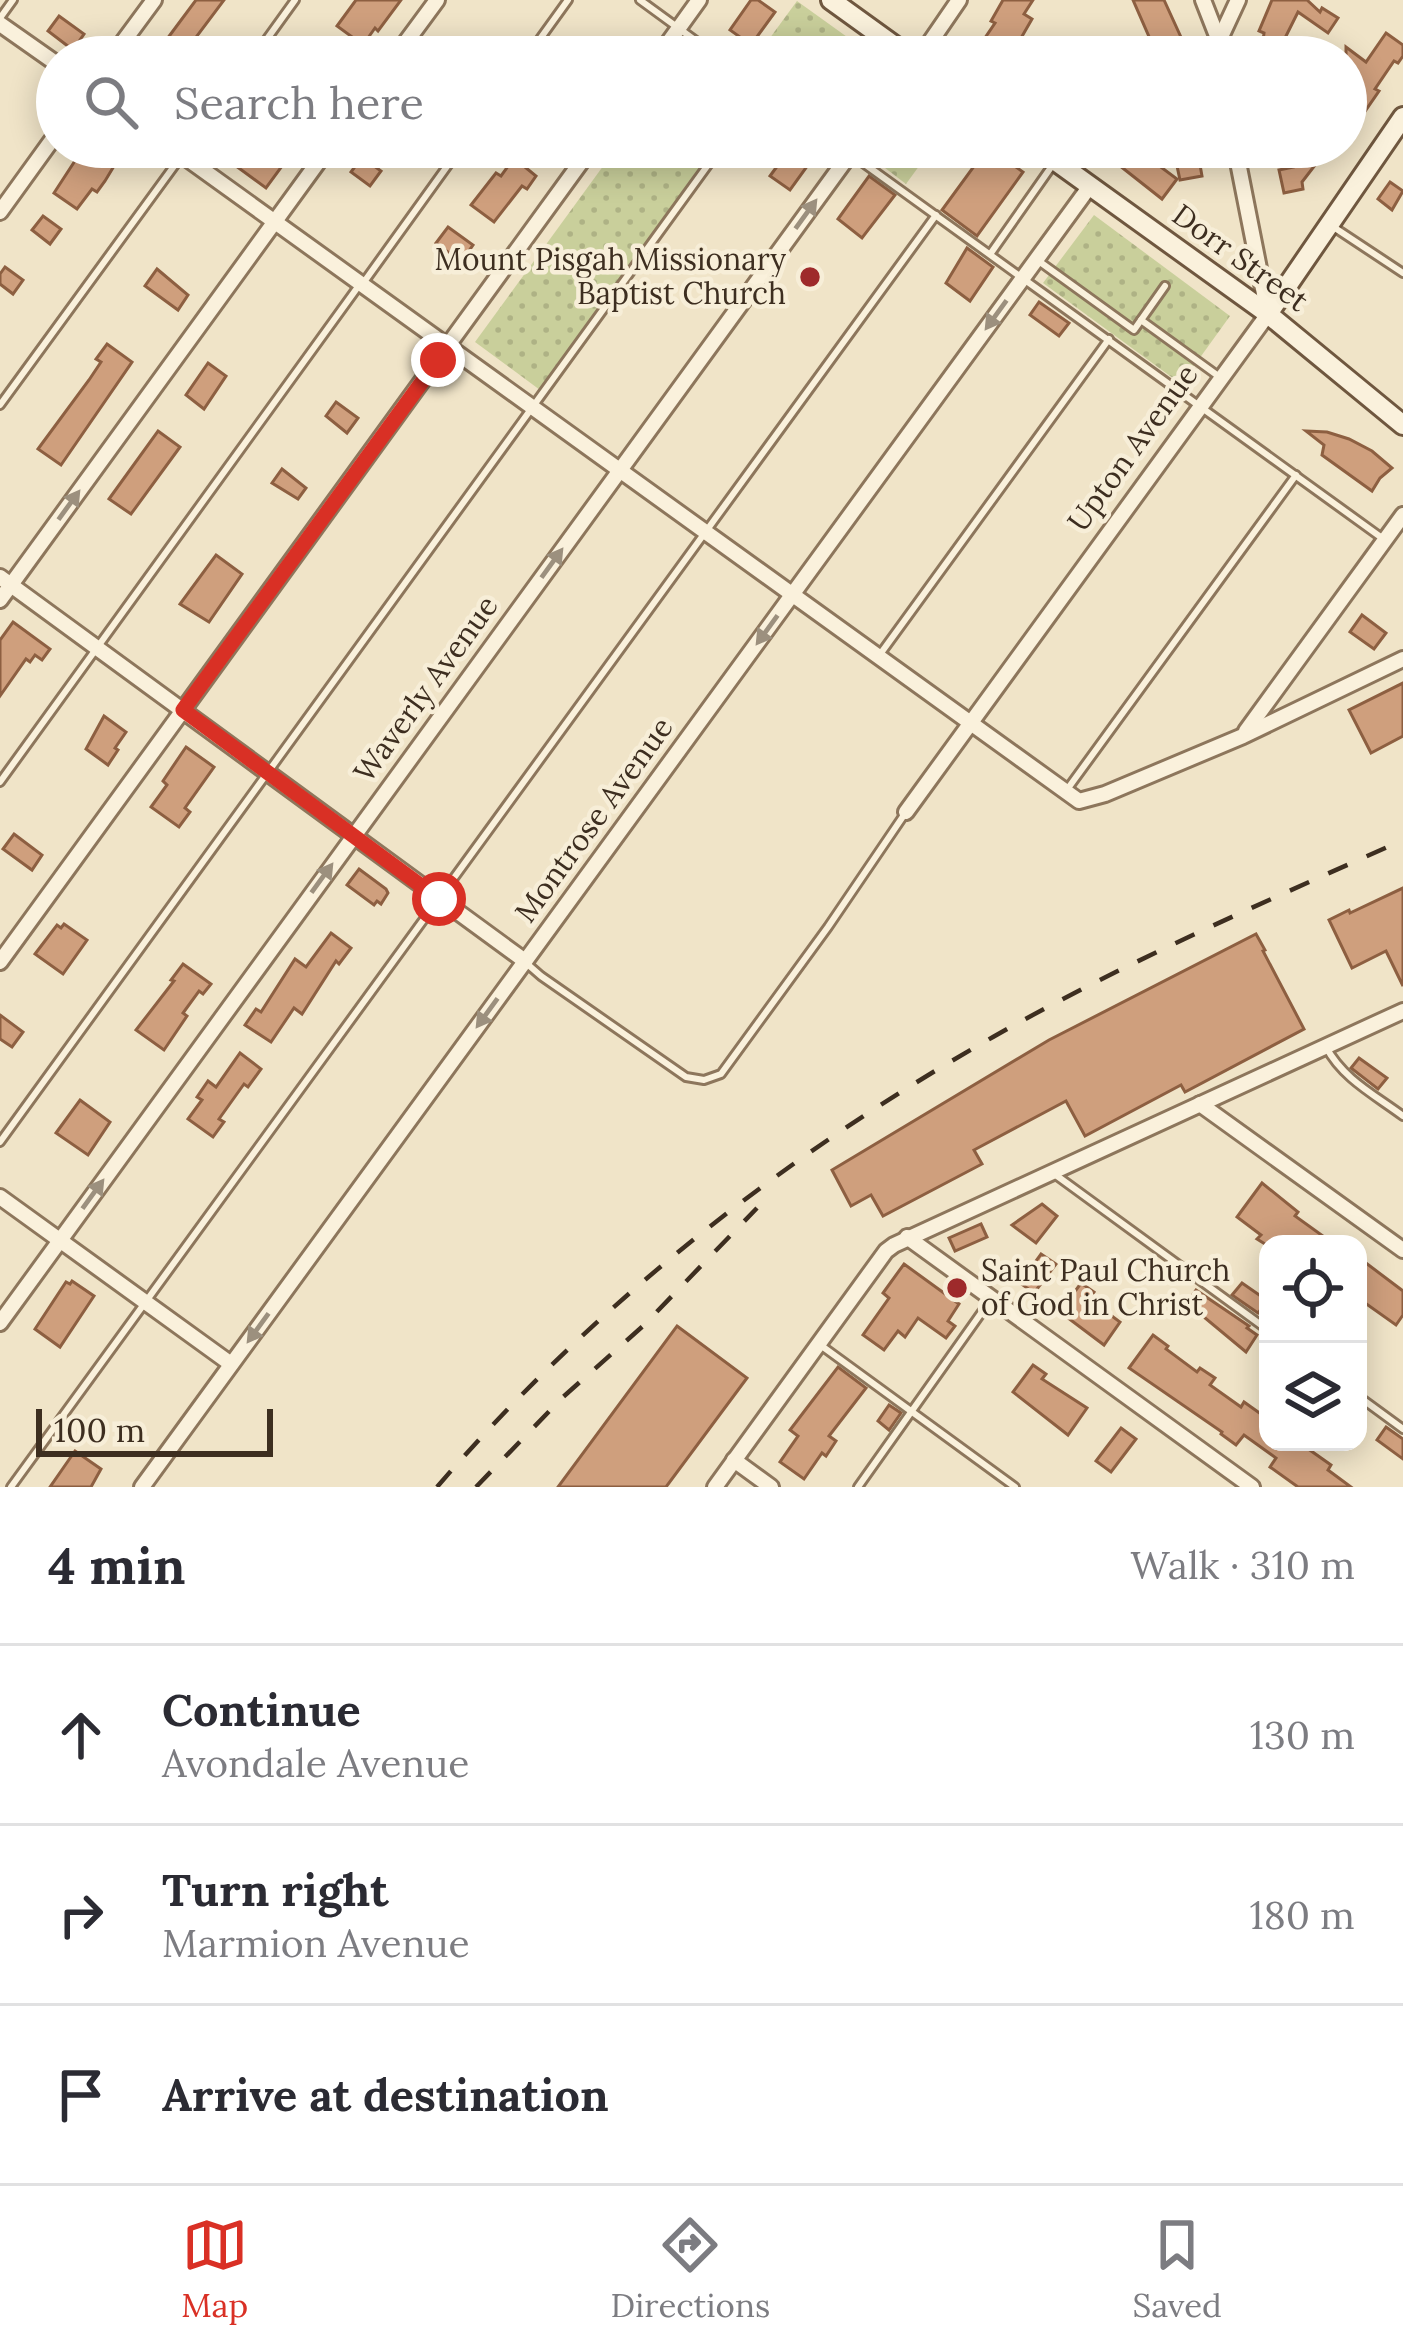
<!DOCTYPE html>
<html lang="en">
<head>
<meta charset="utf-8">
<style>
  body { margin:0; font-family:Lora,serif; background:#f7f7f7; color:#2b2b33 }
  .controls { position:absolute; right:36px; bottom:36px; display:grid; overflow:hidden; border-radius:24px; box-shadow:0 6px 30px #0003 }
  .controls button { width:108px; height:108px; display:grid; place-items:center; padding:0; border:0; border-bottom:3px solid #e1e1e2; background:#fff; color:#2b2b33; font:60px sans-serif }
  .scale { position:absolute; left:36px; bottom:30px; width:237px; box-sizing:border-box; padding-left:12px; border:6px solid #3d2e20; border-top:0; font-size:33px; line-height:42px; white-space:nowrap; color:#3d2e20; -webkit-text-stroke:9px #f7eed8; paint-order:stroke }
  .stop { position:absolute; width:36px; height:36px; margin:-27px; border:9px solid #d93025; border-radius:50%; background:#fff }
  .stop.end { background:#d93025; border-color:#fff; box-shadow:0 3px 12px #0008 }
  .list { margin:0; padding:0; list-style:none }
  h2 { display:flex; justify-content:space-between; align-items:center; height:156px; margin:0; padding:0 48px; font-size:51px }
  h2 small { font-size:39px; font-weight:400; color:#7c7c81 }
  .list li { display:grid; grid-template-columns:78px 1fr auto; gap:36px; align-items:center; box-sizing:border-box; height:180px; padding:0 48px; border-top:3px solid #e1e1e2 }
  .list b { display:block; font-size:45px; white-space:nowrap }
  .list p { margin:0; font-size:39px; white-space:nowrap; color:#7c7c81 }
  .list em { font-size:39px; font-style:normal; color:#7c7c81 }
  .icon { flex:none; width:66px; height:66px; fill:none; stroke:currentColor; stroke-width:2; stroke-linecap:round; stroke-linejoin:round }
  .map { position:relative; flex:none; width:1403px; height:1487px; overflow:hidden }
  .search { position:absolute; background:#fff; box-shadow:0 6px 30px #0003; left:36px; right:36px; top:36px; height:132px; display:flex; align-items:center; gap:30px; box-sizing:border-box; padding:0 42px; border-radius:66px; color:#7c7c81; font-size:45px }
  .sheet { height:696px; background:#fff }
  nav { display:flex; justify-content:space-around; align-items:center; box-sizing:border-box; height:168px; border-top:3px solid #e1e1e2; background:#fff; font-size:33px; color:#7c7c81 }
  nav a { display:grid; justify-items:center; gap:6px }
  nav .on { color:#d93025 }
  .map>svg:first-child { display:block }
  .grass { fill:url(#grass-dots) }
  .building { fill:#cf9f7d; stroke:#8d5f41; stroke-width:3 }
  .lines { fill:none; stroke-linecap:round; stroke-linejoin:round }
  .lane-casing { stroke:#8d765c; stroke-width:12 }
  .street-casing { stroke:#8d765c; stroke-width:20 }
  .secondary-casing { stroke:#6f573f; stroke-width:24 }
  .lane { stroke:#faf1dc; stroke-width:6 }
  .street { stroke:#faf1dc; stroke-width:14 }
  .secondary { stroke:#faf1dc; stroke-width:18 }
  .rail { stroke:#3d2e20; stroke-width:4.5; stroke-dasharray:21 21; stroke-linecap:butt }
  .oneway { fill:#9c907e }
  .route { stroke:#d93025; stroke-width:15 }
  .poi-dot { fill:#9e2a2b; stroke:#f7eed8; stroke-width:4.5 }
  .labels { text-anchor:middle; stroke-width:9; stroke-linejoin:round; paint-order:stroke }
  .street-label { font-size:30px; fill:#3d2e20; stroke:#f7eed8 }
  .poi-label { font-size:30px; fill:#3d2e20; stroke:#f7eed8; text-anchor:end }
</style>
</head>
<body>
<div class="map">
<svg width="1403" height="1487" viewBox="0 0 1403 1487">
  <defs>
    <pattern id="grass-dots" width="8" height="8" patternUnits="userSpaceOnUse" patternTransform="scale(3)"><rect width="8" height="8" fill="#c9cf9b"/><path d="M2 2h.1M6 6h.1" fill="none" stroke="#aeb285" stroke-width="1.8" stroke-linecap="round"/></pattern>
  </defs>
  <rect width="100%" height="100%" fill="#f0e4c8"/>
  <g class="grass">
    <path d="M797,1L875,57H756Z"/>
    <path d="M617,147H707L712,151L543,390H540L475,342Z"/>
    <path d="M880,147H933L906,184L872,158Z"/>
    <path d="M1094,215L1230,316L1181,384L1043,283Z"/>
  </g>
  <g class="building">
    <path d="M196,0H224L185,52L167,39Z"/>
    <path d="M356,0H401L378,31L375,28L363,45L337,26Z"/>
    <path d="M751,0H758L775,12L751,45L730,30Z"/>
    <path d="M1003,0H1033L1024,14L1032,19L1010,57H972L995,23L991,21Z"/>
    <path d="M1133,0H1164L1185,46L1183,47L1185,57H1152L1145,41L1150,39Z"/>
    <path d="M1272,0H1307L1320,12L1322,8L1338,18L1328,33L1298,12L1284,40L1281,57H1261L1264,33L1259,31Z"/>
    <path d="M59,16L84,34L73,50L48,31Z"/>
    <path d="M1386,33L1403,45V56L1398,63L1394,61L1375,89L1379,91L1346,139V47L1366,62Z"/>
    <path d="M84,147H122L113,159L117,161L105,181L97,192L92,189L77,209L54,193Z"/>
    <path d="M210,147H296L266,188Z"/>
    <path d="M778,147H821L790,190L770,176L781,161L773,155Z"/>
    <path d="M988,147L1023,172L977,236L942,210Z"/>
    <path d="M1096,147H1134L1177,179L1162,199Z"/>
    <path d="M1309,147H1329L1302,182L1303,189L1284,193L1279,170L1294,167Z"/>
    <path d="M1197,148L1202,176L1180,180L1174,152Z"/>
    <path d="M362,157L381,171L370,186L351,172Z"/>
    <path d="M514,158L536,176L527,189L522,186L494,222L471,205L496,173L501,176Z"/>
    <path d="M869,176L895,195L862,238L838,219Z"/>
    <path d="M1390,182L1403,191L1392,210L1378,199Z"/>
    <path d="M43,216L61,229L50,244L32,230Z"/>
    <path d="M448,227L473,245L461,262L436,243Z"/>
    <path d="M967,248L993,267L970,301L946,283Z"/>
    <path d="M5,267L23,280L13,294L0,284V274Z"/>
    <path d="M157,269L188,295L178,310L145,286Z"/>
    <path d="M1039,302L1069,323L1059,336L1030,315Z"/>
    <path d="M107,344L132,362L61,465L38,449L89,380L101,362L96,359Z"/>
    <path d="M208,363L226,376L204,409L186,395Z"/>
    <path d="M336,402L358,418L347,433L326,416Z"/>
    <path d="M158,431L180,447L131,514L109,499Z"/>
    <path d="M1306,431L1327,432L1349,439L1372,451L1392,468L1380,478L1372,491L1322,455L1324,445Z"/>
    <path d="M282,469L306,488L298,499L272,483Z"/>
    <path d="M216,555L242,574L209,622L180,604Z"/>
    <path d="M1362,615L1386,633L1374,649L1350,632Z"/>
    <path d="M13,622L50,649L42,660L35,655L30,662L26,659L0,696V640Z"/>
    <path d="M1403,683V736L1371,753L1349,710Z"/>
    <path d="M104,716L126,732L115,748L118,750L108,765L86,749Z"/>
    <path d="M186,747L214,767L185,808L190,812L179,827L151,807L167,785L163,781Z"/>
    <path d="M14,834L42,855L32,870L3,849Z"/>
    <path d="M359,869L386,889L388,893L381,904L377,901L374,905L347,885Z"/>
    <path d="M1403,888V986L1386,951L1352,968L1329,920L1349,910L1350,913Z"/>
    <path d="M64,924L87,940L63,974L35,954L57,925L61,928Z"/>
    <path d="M331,933L351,948L339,964L336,961L302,1014L294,1008L271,1042L245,1025L256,1009L261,1012L295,959L306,967Z"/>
    <path d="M1256,934L1265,950L1263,951L1304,1029L1185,1092L1181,1085L1085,1136L1066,1101L974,1150L982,1164L883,1216L871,1195L851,1206L832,1170L1049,1040Z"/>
    <path d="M183,964L211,984L203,994L199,991L183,1013L187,1016L164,1050L136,1030L174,981L171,980Z"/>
    <path d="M0,1015L23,1032L12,1047L0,1039Z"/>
    <path d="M240,1053L261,1069L248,1087L244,1084L219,1119L224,1122L213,1137L188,1119L202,1100L197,1097L208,1081L216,1087Z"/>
    <path d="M1359,1058L1387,1078L1378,1089L1351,1068Z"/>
    <path d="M80,1100L110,1122L88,1155L56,1133Z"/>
    <path d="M1262,1183L1298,1212L1295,1216L1334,1244H1265L1257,1239L1261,1235L1237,1217Z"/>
    <path d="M1042,1204L1057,1216L1036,1243L1012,1225Z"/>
    <path d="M981,1224L987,1237L955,1251L949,1238Z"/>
    <path d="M1041,1254L1056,1264L1034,1293L1020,1283Z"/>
    <path d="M1358,1257L1403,1291V1315L1396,1325L1358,1298Z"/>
    <path d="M904,1264L959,1304L948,1321L955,1326L946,1338L918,1318L905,1337L898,1331L884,1350L863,1335L889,1298L883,1293Z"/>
    <path d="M72,1281L94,1296L60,1347L35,1329L66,1282L70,1284Z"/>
    <path d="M1081,1283L1094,1292L1089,1299L1120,1322L1104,1345L1060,1312Z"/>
    <path d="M1242,1283L1268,1301L1258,1313L1232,1295Z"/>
    <path d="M1196,1290L1249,1326L1247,1328L1257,1335L1246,1352L1187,1303Z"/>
    <path d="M677,1326L747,1378L666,1487H558Z"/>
    <path d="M1153,1335L1168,1346L1166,1349L1197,1372L1200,1368L1215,1378L1210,1385L1241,1407L1244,1402L1268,1419V1442H1311L1307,1448L1331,1465L1328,1470L1351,1487H1298L1270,1467L1276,1458L1244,1435L1236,1445L1221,1434L1222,1432L1129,1368Z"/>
    <path d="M1033,1365L1046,1374L1042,1379L1087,1408L1068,1435L1013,1392Z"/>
    <path d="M838,1367L866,1388L829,1436L836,1441L826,1456L822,1453L804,1479L780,1462L798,1436L790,1430Z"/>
    <path d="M889,1405L901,1413L889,1430L878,1421Z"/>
    <path d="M1386,1427L1403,1439V1459L1377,1440Z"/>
    <path d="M1121,1428L1136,1439L1111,1472L1096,1461Z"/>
    <path d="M75,1451L101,1469L91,1487H50Z"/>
  </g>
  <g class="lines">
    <g class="lane-casing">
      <g id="lane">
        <path d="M640,0L718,57"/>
        <path d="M0,18L13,0"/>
        <path d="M254,57L295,0"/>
        <path d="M527,57L568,0"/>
        <path d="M841,147L1382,538"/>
        <path d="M1332,226L1403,273"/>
        <path d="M991,253L1054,163"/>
        <path d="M1040,262L1134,330L1165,286"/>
        <path d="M364,282L461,147"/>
        <path d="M1141,320L1221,378"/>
        <path d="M0,405L188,147"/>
        <path d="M881,653L1109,339"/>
        <path d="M0,782L360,284"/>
        <path d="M1066,791L1296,475"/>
        <path d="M525,962L541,976L686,1077L704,1080L721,1074L828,927L904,815"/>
        <path d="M1326,1047C1343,1079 1375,1095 1403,1116"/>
        <path d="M0,1142L721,147"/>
        <path d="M1053,1173L1268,1330"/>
        <path d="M819,1344L1015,1487"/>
        <path d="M1358,1396L1403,1429"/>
        <path d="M11,1487L936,215"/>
        <path d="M858,1487L989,1302"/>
      </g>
    </g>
    <g class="street-casing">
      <g id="street">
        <path d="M1203,0L1219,41"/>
        <path d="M0,24L57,64"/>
        <path d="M112,57L154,0"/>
        <path d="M395,57L437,0"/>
        <path d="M658,57L699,0"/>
        <path d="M920,57L959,0"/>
        <path d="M1222,57L1219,41L1238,0"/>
        <path d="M171,147L1079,801L1105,794L1243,736L1403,659"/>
        <path d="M0,212L57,133"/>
        <path d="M0,577L525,961"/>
        <path d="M0,600L329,147"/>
        <path d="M1246,731L1403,515"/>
        <path d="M906,812L1268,314L1235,147"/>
        <path d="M0,962L592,147"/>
        <path d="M1200,1104L1403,1250"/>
        <path d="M0,1197L231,1364"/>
        <path d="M907,1237L1252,1487"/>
        <path d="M0,1323L855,147"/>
        <path d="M734,1460L771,1487"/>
        <path d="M142,1487L1090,186"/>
        <path d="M715,1487L886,1251L894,1245L1403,1011"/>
      </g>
    </g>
    <g class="secondary-casing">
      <g id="secondary">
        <path d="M831,0L910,57"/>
        <path d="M1036,147L1268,314L1403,425"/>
        <path d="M1268,314L1403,117"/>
      </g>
    </g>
    <use href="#lane" class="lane"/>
    <use href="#street" class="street"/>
    <use href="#secondary" class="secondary"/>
    <g class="rail">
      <path d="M437,1487C593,1305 785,1155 993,1037C1125,962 1265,902 1403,840"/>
      <path d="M476,1487L563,1397L643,1326L757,1208"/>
    </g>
  </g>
  <defs><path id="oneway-solid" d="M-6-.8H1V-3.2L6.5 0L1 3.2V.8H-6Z" transform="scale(3)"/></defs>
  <g class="oneway">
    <use href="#oneway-solid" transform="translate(806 214) rotate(-54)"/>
    <use href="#oneway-solid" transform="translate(996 315) rotate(126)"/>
    <use href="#oneway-solid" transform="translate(69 505) rotate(-54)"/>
    <use href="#oneway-solid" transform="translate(552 563) rotate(-54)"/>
    <use href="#oneway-solid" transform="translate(767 630) rotate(126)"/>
    <use href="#oneway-solid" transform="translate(322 878) rotate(-54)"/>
    <use href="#oneway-solid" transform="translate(487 1013) rotate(126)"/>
    <use href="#oneway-solid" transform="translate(93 1194) rotate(-54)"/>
    <use href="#oneway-solid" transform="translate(258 1328) rotate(126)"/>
  </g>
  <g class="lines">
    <path class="route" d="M438,360L183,710L439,899"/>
  </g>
  <g class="poi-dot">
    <circle cx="810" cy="277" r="12"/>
    <circle cx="957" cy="1288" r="12"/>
  </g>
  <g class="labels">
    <g class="street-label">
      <text transform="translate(1240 258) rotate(36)" y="10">Dorr Street</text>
      <text transform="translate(1133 448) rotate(-54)" y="10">Upton Avenue</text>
      <text transform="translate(426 689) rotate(-54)" y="10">Waverly Avenue</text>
      <text transform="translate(594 820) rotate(-54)" y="10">Montrose Avenue</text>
    </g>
    <g class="poi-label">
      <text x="786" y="270">Mount Pisgah Missionary<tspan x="786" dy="34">Baptist Church</tspan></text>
      <text x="981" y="1281" text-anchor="start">Saint Paul Church<tspan x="981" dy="34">of God in Christ</tspan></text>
    </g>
  </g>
</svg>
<div class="controls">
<button><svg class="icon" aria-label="locate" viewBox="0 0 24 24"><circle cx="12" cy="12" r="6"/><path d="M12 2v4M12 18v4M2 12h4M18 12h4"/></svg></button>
<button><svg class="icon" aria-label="layers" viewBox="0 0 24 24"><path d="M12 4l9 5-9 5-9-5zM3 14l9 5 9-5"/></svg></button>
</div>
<div class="scale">100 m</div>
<div class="stop" style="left:439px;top:899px"></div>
<div class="stop end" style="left:438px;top:360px"></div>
<div class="search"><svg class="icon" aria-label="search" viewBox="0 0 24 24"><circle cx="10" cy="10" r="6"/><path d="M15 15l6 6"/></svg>Search here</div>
</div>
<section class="sheet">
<h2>4 min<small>Walk · 310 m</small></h2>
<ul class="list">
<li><svg class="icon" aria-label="ahead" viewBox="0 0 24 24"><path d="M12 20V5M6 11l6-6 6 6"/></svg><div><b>Continue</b><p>Avondale Avenue</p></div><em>130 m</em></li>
<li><svg class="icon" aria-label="right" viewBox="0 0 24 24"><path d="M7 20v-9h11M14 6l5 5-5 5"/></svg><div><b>Turn right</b><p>Marmion Avenue</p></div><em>180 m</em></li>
<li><svg class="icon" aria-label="arrive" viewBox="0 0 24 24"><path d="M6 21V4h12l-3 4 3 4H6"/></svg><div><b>Arrive at destination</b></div></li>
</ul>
</section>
<nav>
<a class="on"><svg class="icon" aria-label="map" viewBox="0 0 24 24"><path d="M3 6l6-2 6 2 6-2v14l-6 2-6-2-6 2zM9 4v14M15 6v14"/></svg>Map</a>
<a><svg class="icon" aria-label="directions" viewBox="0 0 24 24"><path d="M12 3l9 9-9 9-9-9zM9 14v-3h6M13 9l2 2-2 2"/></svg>Directions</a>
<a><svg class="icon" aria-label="saved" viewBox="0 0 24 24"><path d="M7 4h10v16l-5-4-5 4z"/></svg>Saved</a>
</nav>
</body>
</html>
